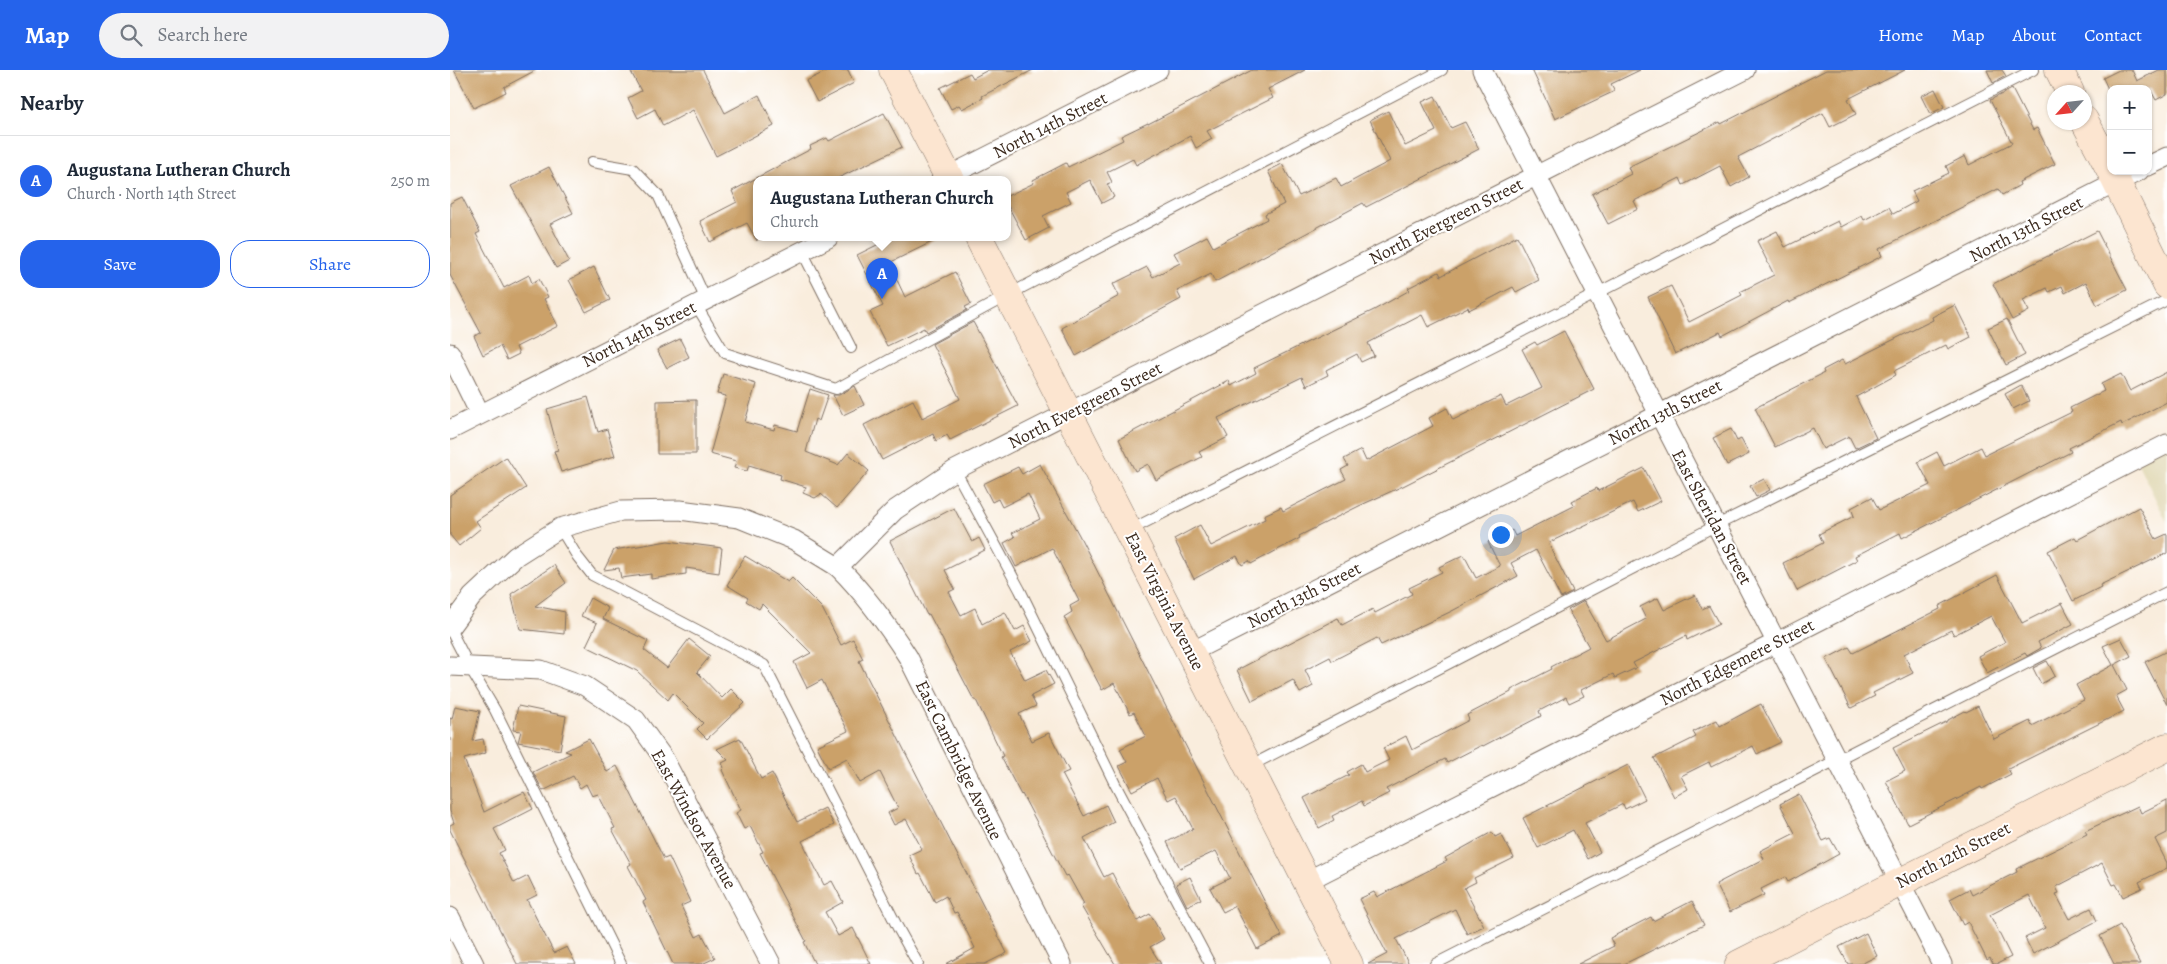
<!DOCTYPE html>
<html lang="en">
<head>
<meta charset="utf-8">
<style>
  body { margin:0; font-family:Alegreya,serif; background:#f2f2f3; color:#1f2937 }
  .controls { position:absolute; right:15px; top:15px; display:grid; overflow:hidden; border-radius:10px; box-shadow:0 1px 4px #0004 }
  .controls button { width:45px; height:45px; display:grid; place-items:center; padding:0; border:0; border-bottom:1px solid #e0e1e3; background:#fff; color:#1f2937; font:25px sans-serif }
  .compass { position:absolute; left:1597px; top:15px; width:45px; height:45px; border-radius:50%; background:#fff; box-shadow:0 1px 4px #0004; rotate:243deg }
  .you { position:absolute; left:1050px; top:464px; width:18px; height:18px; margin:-12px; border:4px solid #fff; border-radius:50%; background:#1a73e8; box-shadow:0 0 0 8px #1a73e833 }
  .badge { display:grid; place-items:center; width:32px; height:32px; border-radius:50%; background:#2563eb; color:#fff; font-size:16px; font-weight:700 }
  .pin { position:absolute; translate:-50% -41px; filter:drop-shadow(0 1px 2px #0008) }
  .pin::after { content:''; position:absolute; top:26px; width:18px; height:15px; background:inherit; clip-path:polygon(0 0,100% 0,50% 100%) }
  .popup { position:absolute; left:303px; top:106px; width:258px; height:65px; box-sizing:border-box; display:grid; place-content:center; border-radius:10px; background:#fff; filter:drop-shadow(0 1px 4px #0005); font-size:16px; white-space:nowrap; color:#747a83 }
  .popup b { font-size:19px; color:#1f2937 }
  .popup::after { content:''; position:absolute; left:50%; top:100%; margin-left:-10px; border:10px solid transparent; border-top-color:#fff }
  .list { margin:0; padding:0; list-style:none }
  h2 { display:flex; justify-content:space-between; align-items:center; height:65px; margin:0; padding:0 20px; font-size:21px }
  h2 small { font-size:16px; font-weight:400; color:#747a83 }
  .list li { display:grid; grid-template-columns:32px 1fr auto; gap:15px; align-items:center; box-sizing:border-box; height:90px; padding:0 20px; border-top:1px solid #e0e1e3 }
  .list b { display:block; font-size:19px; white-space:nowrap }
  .list p { margin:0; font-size:16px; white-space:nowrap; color:#747a83 }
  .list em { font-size:16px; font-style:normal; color:#747a83 }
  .actions { display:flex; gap:10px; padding:15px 20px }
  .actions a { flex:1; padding:11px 0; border:1px solid #2563eb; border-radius:20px; text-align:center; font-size:18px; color:#2563eb }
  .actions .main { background:#2563eb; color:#fff }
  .icon { flex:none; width:28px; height:28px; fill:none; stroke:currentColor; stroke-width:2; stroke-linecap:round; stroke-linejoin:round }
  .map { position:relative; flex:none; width:1717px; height:894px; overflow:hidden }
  header { display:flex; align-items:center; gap:30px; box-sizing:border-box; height:70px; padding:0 25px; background:#2563eb; color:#fff }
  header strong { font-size:24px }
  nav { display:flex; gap:28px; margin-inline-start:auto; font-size:18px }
  .search { width:350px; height:45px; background:#f2f2f3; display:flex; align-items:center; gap:12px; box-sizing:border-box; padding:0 18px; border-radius:28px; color:#747a83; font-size:19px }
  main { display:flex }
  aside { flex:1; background:#fff }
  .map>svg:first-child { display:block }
  .built { fill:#e3dbba }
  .building { fill:#cba169 }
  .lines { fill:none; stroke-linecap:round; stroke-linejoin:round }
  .lane-casing { stroke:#7e6e61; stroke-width:12 }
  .street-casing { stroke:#7e6e61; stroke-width:21 }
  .secondary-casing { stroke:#7e6e61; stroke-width:29 }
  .lane { stroke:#fff; stroke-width:10 }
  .street { stroke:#fff; stroke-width:19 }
  .secondary { stroke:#fce5d0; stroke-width:28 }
  .labels { text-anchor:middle; stroke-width:4; stroke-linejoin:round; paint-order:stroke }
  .street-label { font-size:18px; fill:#3b2a1e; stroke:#fff }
</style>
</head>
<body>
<header>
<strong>Map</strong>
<div class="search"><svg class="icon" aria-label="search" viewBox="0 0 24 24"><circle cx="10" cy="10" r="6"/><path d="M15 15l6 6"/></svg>Search here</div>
<nav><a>Home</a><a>Map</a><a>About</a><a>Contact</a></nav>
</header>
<main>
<aside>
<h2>Nearby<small></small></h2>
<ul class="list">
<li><span class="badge">A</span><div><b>Augustana Lutheran Church</b><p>Church · North 14th Street</p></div><em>250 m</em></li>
</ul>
<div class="actions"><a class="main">Save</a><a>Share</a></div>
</aside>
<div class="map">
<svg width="1717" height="894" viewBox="0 0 1717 894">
  <rect width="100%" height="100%" fill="#fff"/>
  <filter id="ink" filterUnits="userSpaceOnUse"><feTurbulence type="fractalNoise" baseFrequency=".02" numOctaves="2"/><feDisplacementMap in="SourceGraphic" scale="10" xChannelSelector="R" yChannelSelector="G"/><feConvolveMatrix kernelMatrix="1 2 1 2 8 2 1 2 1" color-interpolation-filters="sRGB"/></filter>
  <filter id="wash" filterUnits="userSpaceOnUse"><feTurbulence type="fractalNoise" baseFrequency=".0096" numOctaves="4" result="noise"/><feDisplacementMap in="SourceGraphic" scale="20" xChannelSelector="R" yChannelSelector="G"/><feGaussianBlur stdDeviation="1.12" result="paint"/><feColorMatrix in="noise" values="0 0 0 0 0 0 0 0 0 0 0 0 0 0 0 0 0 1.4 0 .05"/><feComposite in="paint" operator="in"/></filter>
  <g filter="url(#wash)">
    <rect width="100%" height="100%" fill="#f9eddd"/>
    <path class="built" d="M1717,374V452L1686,390Z"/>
    <g id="blocks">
      <g class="building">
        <path d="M4,0H86L54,17L56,22L24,38Z"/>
        <path d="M180,0H253L275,43L309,25L324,56L266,86L243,40L213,56L205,39L188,48L178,28L191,21Z"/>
        <path d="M379,0H398L404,13L367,32L356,11Z"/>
        <path d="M538,0H583L532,26L533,28L512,39L509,35L501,39L490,18L520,3L523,8Z"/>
        <path d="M802,0H855L818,19L823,28L757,61L762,69L746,78L740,66L686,95L683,89L657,102L662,112L657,114L664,127L652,133L640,110L616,122L621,132L593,146L599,158L576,170L557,134V126L584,113L583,110L616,93L618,97L673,70L671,66L698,53V54Z"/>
        <path d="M1082,0H1190L1161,14L1165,21L1105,49Z"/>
        <path d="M1376,0H1455L1398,29L1406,44L1380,57L1373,43L1288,87L1299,107L1281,117L1270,96L1233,115L1230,108L1184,131L1188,139L1158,154L1142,124L1181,104L1178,97L1270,52L1271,54Z"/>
        <path d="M1537,0H1552L1556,6L1543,13Z"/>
        <path d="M1669,0H1682L1687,11L1709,0H1717V24L1706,30L1700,19H1658L1653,8Z"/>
        <path d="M1485,19L1494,37L1480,44L1471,26Z"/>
        <path d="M1562,19L1583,60L1587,58L1605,94L1569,112L1570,115L1552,125L1548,119L1429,179L1432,186L1339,233L1338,231L1272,266L1270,262L1225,284L1198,227L1221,216L1239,252L1292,225L1290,222L1324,205L1307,171L1327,161L1335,177L1388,151L1391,157L1412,146L1414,150L1439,137L1443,144L1467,131L1462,121L1499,103L1496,96L1515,86L1519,95L1562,73L1540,30Z"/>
        <path d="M985,26L1001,58L1015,52L1029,79L916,137L913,133L765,212L761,204L727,221L731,229L626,286L612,258L669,226L663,214L697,197L703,207L730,193L724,183L757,166L763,177L817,149L815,144L834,134L818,101L832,94L849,126L886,108L891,117L940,91L920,50L938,41L955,76L986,61L972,32Z"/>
        <path d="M434,43L452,77L384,110H307V171L297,153L260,172L250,151L287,132L282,121L361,79L360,76L377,68L379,71Z"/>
        <path d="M99,97L123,143L100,154L119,191L106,198L61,116Z"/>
        <path d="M12,127L30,162L26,164L54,218L79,205L82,213L89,209L98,227L94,229L108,256L66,277L69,284L57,290L50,276L33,285L24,266L31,263L0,205V133Z"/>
        <path d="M1647,161L1677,220L1647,235L1636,212L1615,223L1612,216L1599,222L1597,218L1573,230L1579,241L1562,250L1543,214Z"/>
        <path d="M1067,166L1089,210L1066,222L1063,217L1019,240L1018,237L978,257L972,245L918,273L924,286L911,292L907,284L876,300L878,305L856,316L852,307L768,348L778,367L749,382L752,387L706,410L698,394L685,401L669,369L779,311L781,316L806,303L804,298L924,240L960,220L958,218L989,202L991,206Z"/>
        <path d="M441,168H490L439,193L455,227L505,202L521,234L515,237L517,240L476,262L474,258L437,276L420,242L433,236L407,185Z"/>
        <path d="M144,197L160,230L136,242L119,210Z"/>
        <path d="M1505,235L1521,267L1498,279L1496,275L1444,301L1446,305L1406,327L1426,368L1405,378L1399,366L1373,379L1363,358L1325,377L1305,338L1374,303L1373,300L1392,290L1395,294L1483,250L1482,247Z"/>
        <path d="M1557,249L1575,285L1556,295L1538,258Z"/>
        <path d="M523,252L568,336L500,370L497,365L486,371L483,364L432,390L414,355L463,330L472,348L510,329L482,274Z"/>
        <path d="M1114,261L1144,319L953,416L909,436L849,466L850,468L801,494L799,491L792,495L787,486L744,509L724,469L750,455L761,476L815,449L814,445L831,437L833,441L896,409L891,400L898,396L894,389L911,380L916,391L983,356L979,348L997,338L1003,350L1051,326L1056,336L1092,318L1072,279L1085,272L1087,275Z"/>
        <path d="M230,269L239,287L217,298L207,280Z"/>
        <path d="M1717,302V332L1672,355L1671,352L1619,378L1621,382L1452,468L1450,463L1405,486L1407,490L1347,521L1333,493L1373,473L1369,464L1404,446L1401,438L1422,427L1429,440L1480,415L1468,392L1487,382L1494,396L1531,377L1535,385L1622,342L1620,338L1654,321L1651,314L1671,304L1680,321Z"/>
        <path d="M273,304L306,314L295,352L324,360L325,355L347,361L360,319L378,325L369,351L365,349L356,382L388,395L398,383L419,401L387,438L371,424L365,428L353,423L356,417L330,409L331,405L299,395L297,401L284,398L286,391L260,384L276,326L267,324Z"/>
        <path d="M1571,315L1579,331L1563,339L1555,324Z"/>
        <path d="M405,316L414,335L393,345L383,325H389Z"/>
        <path d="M138,327L148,362L157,359L165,386L111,402L104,381L108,380L97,339Z"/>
        <path d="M246,330V384H207V331Z"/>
        <path d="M1281,359L1287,371L1291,369L1299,384L1277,395L1263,368Z"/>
        <path d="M56,387L76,418L26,451L31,458L9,476L0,465V425Z"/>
        <path d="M590,394L629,465L832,866L807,879L785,836L773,842L760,818L780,808L766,781L730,798L717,772L743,759L726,726L718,730L707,708L682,721L669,696L677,692L670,679L696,666L684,642L680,644L664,613L652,620L614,547L622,542L620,536L629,531L602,478L566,497L554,473L565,467L562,463L590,449L578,424L552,437L548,429L542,432L533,414L568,397L572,404Z"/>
        <path d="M1194,398L1211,431L1188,442L1183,432L1098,473L1123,522L1111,528L1086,480L1061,493L1068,506L1002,541L931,575L927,568L882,591L880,587L855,600L863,616L850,623L843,610L802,631L787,600L888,548L892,555L923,539L925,543L962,524L959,518L992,502L989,497L1014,485L1026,508L1050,496L1038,472L1062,460L1065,466L1124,436L1122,431L1147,418L1148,421Z"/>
        <path d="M1314,409L1320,420L1306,427L1300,416Z"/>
        <path d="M1689,437L1706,469L1717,464V483L1650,515L1651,517L1623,531L1598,481L1625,467L1627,470Z"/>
        <path d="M504,438L522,472L529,468L535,480L495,500L505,519L499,522L511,545L525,538L532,554L555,542L565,561L574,556L582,571L560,582L575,610L596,600L604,614L581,626L586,636L569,644L582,671L599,663L619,701L612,704L634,746L656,735L664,752L634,768L654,807L662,803L687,851L700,844L714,869L700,877L711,894H665L631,836L634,834L618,805L615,806L572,724L571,725L551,687L553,686L526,630H524L479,544L477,545L440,471Z"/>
        <path d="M218,471L272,478L269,503L236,498V504L201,509V504L171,508L169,498L154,500L164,480Z"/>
        <path d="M295,486L338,512L342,508L372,538L391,575L403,569L413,589L409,591L557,883L535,894H496L525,878L507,842L504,843L496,826L485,832L470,803L468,804L459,785L472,779L456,749L444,755L438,743L448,738L430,702L410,713L397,688L378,698L367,676L398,661L372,610L357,618L344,592L361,583L312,534L309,539L296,531L298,528L277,515Z"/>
        <path d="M104,495L116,513L85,536L115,542L114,564L70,559L61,524Z"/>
        <path d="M1547,505L1572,553L1612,533L1623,554L1588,572L1591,578L1577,586L1575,583L1537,603L1528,586L1555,572L1541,546L1504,565L1501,560L1454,584L1463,603L1423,623L1425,626L1401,638L1376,589L1399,577L1403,583L1490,539L1489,536Z"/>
        <path d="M1245,525L1252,539L1259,536L1269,554L1237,570L1236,566L1183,593L1186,598L1165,608L1163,604L1131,620L1134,626L1119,633L1116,627L1089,641L1091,646L1033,676L1032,675L997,693L995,689L936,719L939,723L914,736L912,731L882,746L884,750L869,758L854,728L899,705L897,702L911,694L915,702L939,690L933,678L956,666L962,680L1019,650L1017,645L1061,622V620L1102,599L1101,597L1139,577L1118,540L1134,531L1156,570L1196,549L1190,537L1208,528L1214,540Z"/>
        <path d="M140,528L158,538L153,549L198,571L194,580L217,598L239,569L260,586L247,602L272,628L281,619L295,633L257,669L247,659L253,653L223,623L218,630L187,601L136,576L147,553L131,546Z"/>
        <path d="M1671,568L1681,586L1664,595L1677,620L1666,626L1674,641L1558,699L1561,704L1532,719L1531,717L1458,754L1436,711L1455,701L1443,678L1498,651V650L1515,641L1516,642L1528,636L1544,669L1580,651L1582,656L1634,630L1626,615L1663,595L1653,576Z"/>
        <path d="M1717,581V635L1695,592Z"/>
        <path d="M1597,591L1605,606L1591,614L1583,598Z"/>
        <path d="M1311,634L1331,672L1307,684L1303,676L1261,697L1259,692L1231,706L1238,719L1224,727L1204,688L1246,667L1243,662L1267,650L1270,656Z"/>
        <path d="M5,636L30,641L23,671L33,669L36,683L14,689L34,742L74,722L83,739L44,759L55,780L49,783L64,813L78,806L87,825L77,830L104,883L117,877L126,894H67L0,760V755L4,753L0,741V648L2,649Z"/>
        <path d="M68,636L116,646L110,680L68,672L71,661L63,660Z"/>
        <path d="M290,668L311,709L322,703L347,752L375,738L384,755L352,771L374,815L382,811L393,832L375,842L388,866L403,858L421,894H365L354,872L356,871L310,783L313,782L300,756L294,759L286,743L291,740L272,700L274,698L272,693L278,690L267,679Z"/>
        <path d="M139,669L157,702L167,696L214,789L219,787L240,832L231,836L246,867L252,864L265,888L252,894H223L193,832L196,830L178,796L181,794L162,759L165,758L148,724L142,726L136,714L130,718L123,706L93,721L83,702L121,683L115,681Z"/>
        <path d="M1178,695L1195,729L1175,739L1173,734L1135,753L1150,782L1138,789L1123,760L1088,778L1073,748Z"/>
        <path d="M1349,724L1373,771L1380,768L1389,784L1338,812L1335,807L1311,819L1314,825L1280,842L1266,814L1314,789L1310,781L1345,763L1330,734Z"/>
        <path d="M1717,730V763L1705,769L1717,793V798L1689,812L1692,818L1673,827L1666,814L1663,815L1652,793L1606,817L1609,823L1606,824L1619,849L1641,838L1647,851L1583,884L1575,868L1595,858L1579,825L1540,845L1561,887L1547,894H1543L1540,888L1537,890L1518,852L1513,855L1500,829L1519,819L1522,825L1567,802L1566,799L1637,764L1635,761L1688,736L1691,743Z"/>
        <path d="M1042,762L1045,767L1051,764L1064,788L1024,808L1026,812L1014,818L1034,856L1017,864L1005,839L946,869L959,894H918L937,884L909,829L924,822L927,827L997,791L995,788Z"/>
        <path d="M740,807L751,829L737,836L726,814Z"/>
        <path d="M1242,831L1254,855L1174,894H1128L1164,876L1160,868L1201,847L1203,851Z"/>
        <path d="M1670,855L1690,894H1664L1650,866Z"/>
        <path d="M1416,863L1427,886L1411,894H1398L1389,877Z"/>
      </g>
    </g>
  </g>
  <g filter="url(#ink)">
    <use href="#blocks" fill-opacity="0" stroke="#7e6e61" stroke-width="1"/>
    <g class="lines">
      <g class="lane-casing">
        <g id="lane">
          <path d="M142,92L183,99L208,125L256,230"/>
          <path d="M352,181L401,278"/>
          <path d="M246,235L275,283L386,319L573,217L992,0"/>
          <path d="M505,400L570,520L665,714L760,894"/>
          <path d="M110,458L127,486L142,505L314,595L448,858L468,894"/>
          <path d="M680,460L1126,234L1583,0"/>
          <path d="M0,559L19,596L45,640L171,894"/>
          <path d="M800,696L1267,455L1717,230"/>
          <path d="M985,894L1717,522"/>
        </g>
      </g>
      <g class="street-casing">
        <g id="street">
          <path d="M1032,0L1492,894"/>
          <path d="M1698,96L1717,87"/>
          <path d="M491,110L708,0"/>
          <path d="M0,283L30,344"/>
          <path d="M0,360L378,168"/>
          <path d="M388,497C416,525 437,554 458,587L612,894"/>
          <path d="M0,557L22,527L66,486L110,458L171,441L230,440L289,448L344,470L388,497L445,440L505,400L1295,0"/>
          <path d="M741,582L1689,101"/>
          <path d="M0,596L91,600L135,616L186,650L214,689L321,894"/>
          <path d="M857,811L1717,374"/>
          <path d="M0,847L24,894"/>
        </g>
      </g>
      <g class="secondary-casing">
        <g id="secondary">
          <path d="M443,0L500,110"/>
          <path d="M1609,0L1620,22"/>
          <path d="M1634,50L1661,101"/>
          <path d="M1661,101L1717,215"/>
          <path d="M529,168L899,894"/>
          <path d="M1289,894L1717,677"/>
        </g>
      </g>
      <use href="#lane" class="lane"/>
      <use href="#street" class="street"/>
      <use href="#secondary" class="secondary"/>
    </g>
  </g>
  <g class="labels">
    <g class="street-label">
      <text transform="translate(600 55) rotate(-27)" y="6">North 14th Street</text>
      <text transform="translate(996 151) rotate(-27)" y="6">North Evergreen Street</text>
      <text transform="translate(1576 159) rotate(-27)" y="6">North 13th Street</text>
      <text transform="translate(189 264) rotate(-27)" y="6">North 14th Street</text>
      <text transform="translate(635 335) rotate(-27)" y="6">North Evergreen Street</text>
      <text transform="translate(1215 342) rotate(-27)" y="6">North 13th Street</text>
      <text transform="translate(1262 447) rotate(62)" y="6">East Sheridan Street</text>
      <text transform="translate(854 525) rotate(-27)" y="6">North 13th Street</text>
      <text transform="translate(715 531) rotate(63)" y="6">East Virginia Avenue</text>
      <text transform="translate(1287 592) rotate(-27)" y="6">North Edgemere Street</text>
      <text transform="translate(509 690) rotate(64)" y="6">East Cambridge Avenue</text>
      <text transform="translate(244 749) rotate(61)" y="6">East Windsor Avenue</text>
      <text transform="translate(1503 785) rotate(-27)" y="6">North 12th Street</text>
    </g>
  </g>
</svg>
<div class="controls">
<button>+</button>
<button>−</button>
</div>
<svg class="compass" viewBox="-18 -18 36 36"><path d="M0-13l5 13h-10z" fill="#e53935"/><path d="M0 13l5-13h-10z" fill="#747a83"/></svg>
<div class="you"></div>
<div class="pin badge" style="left:432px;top:229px">A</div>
<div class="popup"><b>Augustana Lutheran Church</b>Church</div>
</div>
</main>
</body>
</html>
